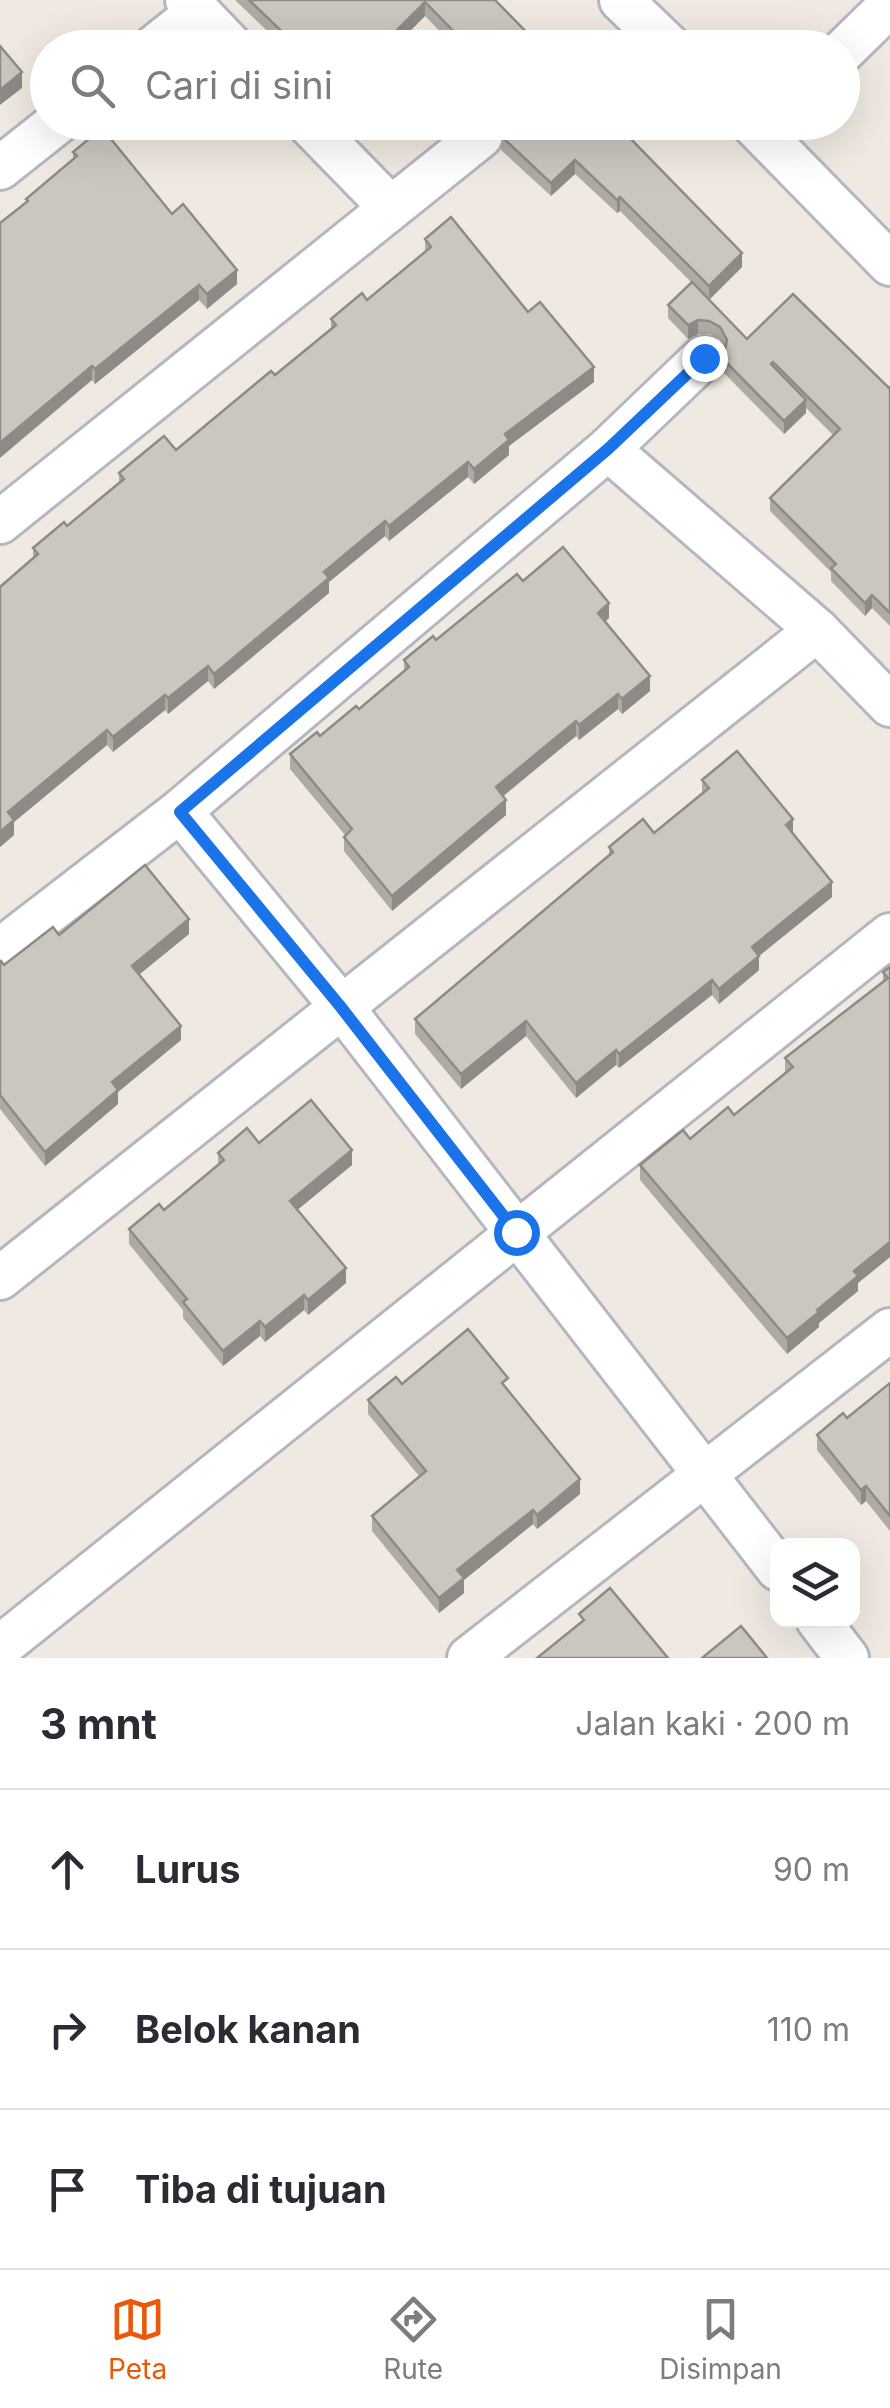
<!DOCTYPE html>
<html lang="id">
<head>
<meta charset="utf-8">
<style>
  body { margin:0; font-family:Inter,sans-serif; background:#f2f2f3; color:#2b2b33 }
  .controls { position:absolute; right:30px; bottom:30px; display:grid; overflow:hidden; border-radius:20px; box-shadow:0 10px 40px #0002 }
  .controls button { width:90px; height:90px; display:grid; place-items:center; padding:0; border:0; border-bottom:2px solid #e1e1e2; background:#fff; color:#2b2b33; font:50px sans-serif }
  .stop { position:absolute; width:30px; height:30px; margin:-22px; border:8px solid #1a73e8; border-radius:50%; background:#fff }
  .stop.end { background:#1a73e8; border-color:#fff; box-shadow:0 2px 10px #0008 }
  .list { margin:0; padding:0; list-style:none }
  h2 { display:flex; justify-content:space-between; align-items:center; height:130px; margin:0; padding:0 40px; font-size:42px }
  h2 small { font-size:32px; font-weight:400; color:#7c7c81 }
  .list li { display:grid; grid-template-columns:65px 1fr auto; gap:30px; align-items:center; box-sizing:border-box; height:160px; padding:0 40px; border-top:2px solid #e1e1e2 }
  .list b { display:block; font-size:38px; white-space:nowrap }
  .list em { font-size:32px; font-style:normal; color:#7c7c81 }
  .icon { flex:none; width:55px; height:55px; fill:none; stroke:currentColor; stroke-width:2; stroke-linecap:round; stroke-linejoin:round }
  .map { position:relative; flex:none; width:890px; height:1658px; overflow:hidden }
  .search { position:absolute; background:#fff; box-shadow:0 10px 40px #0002; left:30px; right:30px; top:30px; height:110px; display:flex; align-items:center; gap:25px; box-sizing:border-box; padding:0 35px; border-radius:55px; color:#7c7c81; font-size:38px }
  .sheet { height:610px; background:#fff }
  nav { display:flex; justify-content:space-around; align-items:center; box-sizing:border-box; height:140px; border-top:2px solid #e1e1e2; background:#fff; font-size:28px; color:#7c7c81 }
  nav a { display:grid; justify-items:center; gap:5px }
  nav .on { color:#ea580c }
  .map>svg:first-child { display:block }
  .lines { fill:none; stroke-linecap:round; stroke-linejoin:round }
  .street-casing { stroke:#b4b7c1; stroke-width:48 }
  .street { stroke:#fff; stroke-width:42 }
  .wall { fill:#afaba4 }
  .shaded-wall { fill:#8e8b86 }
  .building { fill:#cbc7bf; stroke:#8e8b86; stroke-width:2.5 }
  .route { stroke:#1a73e8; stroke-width:12 }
</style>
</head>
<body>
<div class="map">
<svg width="890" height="1658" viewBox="0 0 890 1658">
  <rect width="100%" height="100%" fill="#efe9e1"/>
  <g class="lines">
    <g class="street-casing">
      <g id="street">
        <path d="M187,0L233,48"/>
        <path d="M621,0L671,48"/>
        <path d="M153,48L198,12"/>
        <path d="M842,52L890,5"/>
        <path d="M307,122L391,208"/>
        <path d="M751,122L890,264"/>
        <path d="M0,168L58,122"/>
        <path d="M608,449L817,630L890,705"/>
        <path d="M0,522L481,136"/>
        <path d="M180,811L341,1006L778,1569"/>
        <path d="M0,950L180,811L608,449L703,358"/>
        <path d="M0,1278L817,630"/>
        <path d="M818,1620L847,1658"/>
        <path d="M0,1647L890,935"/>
        <path d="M469,1658L890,1330"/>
      </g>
    </g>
    <use href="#street" class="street"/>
  </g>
  <g class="wall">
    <path d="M235,0H495L542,48H456L425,16L393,48H285Z"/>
    <path d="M501,122H627L636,144L742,267L709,300L747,339L890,387V626L872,608L865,616L831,581V572L770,511V498L833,435L806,408V413L784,434L723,372V359L725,349L720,340L709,334H698L688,339L668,318V305L691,282L620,211L617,213L575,174L551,196L501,150V136L503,128Z"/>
    <path d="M73,152L172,214L237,284L207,309L199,300L95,384L92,380L26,202V199L73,159Z"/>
    <path d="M425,239L528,312L594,382L509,446V455L474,484L468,477L389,541L385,536L329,582V593L214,689L208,681L168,714L165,710L113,752L107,745L14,822V835L0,847V587L33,559V548L67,526L119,483V473L176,450L275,375L331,329V319L367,300L425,252Z"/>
    <path d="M523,581L609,618L605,622L650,691L622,714L618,709L579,740L576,736L503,796L506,815L392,911L344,851V837L345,835L290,769V754L359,709L404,672V660Z"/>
    <path d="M702,780L793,833L832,897L759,956V970L719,1004L712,995L619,1068L616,1065L576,1098L526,1036L461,1089L415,1034V1019L609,855V847L654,833L702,794Z"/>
    <path d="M189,934L139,975L181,1040L118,1092V1104L45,1166L0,1109V962L4,965L59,935Z"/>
    <path d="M890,967V1257L858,1283V1291L819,1323V1327L787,1354L640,1180V1165L734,1115L785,1073V1058L883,981V972Z"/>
    <path d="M259,1143L352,1165L297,1210L346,1283L308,1315L304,1310L265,1342L260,1336L223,1366L183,1318V1310L129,1244V1229L164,1210L218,1165V1153Z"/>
    <path d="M890,1383V1531L866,1501L861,1505L817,1450V1435L847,1418Z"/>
    <path d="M402,1384L508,1390L580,1494L537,1529L533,1524L464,1580V1593L439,1613L372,1531V1516L419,1476L368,1414V1400Z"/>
  </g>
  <g class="shaded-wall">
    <path d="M425,2V16L393,48H379Z"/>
    <path d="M22,72V88L0,105V90Z"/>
    <path d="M575,160V174L551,196V183Z"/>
    <path d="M620,197V211L617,213V200Z"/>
    <path d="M742,253V267L709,300V286Z"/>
    <path d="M237,270V284L207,309V294Z"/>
    <path d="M199,285V300L95,384V369Z"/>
    <path d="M698,320V334L688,339V325Z"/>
    <path d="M92,366V380L0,458V443Z"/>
    <path d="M594,367V382L509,446V455L474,484V469L505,434Z"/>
    <path d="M806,400V413L784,434V421Z"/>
    <path d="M468,462V477L389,541V526Z"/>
    <path d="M385,521V536L329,582V593L214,689V674L324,572Z"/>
    <path d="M872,595V608L865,616V603Z"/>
    <path d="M609,603V618L598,628V613Z"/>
    <path d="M208,666V681L168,714V698Z"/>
    <path d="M650,676V691L622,714V699Z"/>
    <path d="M618,694V709L579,740V725Z"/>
    <path d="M165,695V710L113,752V737Z"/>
    <path d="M576,721V736L496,802V787Z"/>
    <path d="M107,730V745L14,822V835L0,847V832L8,812Z"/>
    <path d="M506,800V815L392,911V896Z"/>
    <path d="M793,819V834L786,825Z"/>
    <path d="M832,882V897L759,956V970L719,1004V989L752,947Z"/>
    <path d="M189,919V934L132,980V966Z"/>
    <path d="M712,980V995L619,1068V1054Z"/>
    <path d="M526,1021V1036L461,1089V1074Z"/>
    <path d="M181,1026V1040L118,1092V1104L45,1166V1152L112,1082Z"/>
    <path d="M616,1050V1065L576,1098V1083Z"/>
    <path d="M352,1150V1165L290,1216V1201Z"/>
    <path d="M890,1242V1257L858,1283V1291L819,1323V1327L787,1354V1338L854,1271Z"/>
    <path d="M346,1268V1283L308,1315V1300Z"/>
    <path d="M304,1295V1310L265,1342V1327Z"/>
    <path d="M260,1321V1336L223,1366V1351Z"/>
    <path d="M580,1479V1494L537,1529V1515Z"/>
    <path d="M866,1486V1501L861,1505V1490Z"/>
    <path d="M533,1510V1524L464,1580V1593L439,1613V1598L457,1570Z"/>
  </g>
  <g class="building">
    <path d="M249,0H495L542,48H470L425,2L379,48H299Z"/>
    <path d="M0,46L22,72L0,90Z"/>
    <path d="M505,122H627L636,132L630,138L742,253L709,286L620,197L617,200L575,160L551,183L501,136Z"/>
    <path d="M102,128L172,214L183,204L237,270L207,294L199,285L95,369L92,366L0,443V223L28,201L26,199L77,156L73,152Z"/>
    <path d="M451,217L528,312L540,302L594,367L505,434L509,440L474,469L468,462L389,526L385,521L324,572L329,578L214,674L208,666L168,698L165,695L113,737L107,730L8,812L14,820L0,832V587L38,554L33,548L64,522L67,526L124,479L119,473L164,436L176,450L271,371L275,375L336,325L331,319L362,293L367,300L431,247L425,239Z"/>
    <path d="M692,282L747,339L793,294L889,388L890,387V613L872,595L865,603L831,568L836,564L770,498L840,429L773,362L771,364L806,400L784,421L723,359L727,340L720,327L709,321L698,320L688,325L668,305Z"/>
    <path d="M563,547L609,603L598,613L650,676L622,699L618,694L579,725L576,721L496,787L506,800L392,896L344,837L352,829L290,754L317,732L320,736L356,706L359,709L409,667L404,660L433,636L436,640L517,574L523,581Z"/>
    <path d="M737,751L793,819L786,825L832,882L752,947L759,956L719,989L712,980L619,1054L616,1050L576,1083L526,1021L461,1074L415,1019L613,852L609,847L643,819L654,833L709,788L702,780Z"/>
    <path d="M145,865L189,919L132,966L181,1026L112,1082L118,1090L45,1152L0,1095V962L1,961L4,965L53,927L59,935Z"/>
    <path d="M890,967V1242L854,1271L858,1276L817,1310L819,1312L787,1338L640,1165L683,1130L690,1139L728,1107L734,1115L793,1067L785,1058L888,978L883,972Z"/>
    <path d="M311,1100L352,1150L290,1201L346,1268L308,1300L304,1295L265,1327L260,1321L223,1351L183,1302L187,1299L129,1229L159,1204L164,1210L224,1160L218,1153L247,1128L259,1143Z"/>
    <path d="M468,1329L508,1378L502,1383L580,1479L537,1515L533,1510L457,1570L464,1578L439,1598L372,1516L426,1471L368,1400L396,1377L402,1384Z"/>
    <path d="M890,1383V1516L866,1486L861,1490L817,1435L843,1413L847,1418Z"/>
    <path d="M610,1588L668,1658H537L584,1620L579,1614Z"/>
    <path d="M741,1626L767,1658H702Z"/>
  </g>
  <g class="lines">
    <path class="route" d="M516,1232L340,1006L180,812L608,449L704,358"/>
  </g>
</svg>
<div class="controls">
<button><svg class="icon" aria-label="layers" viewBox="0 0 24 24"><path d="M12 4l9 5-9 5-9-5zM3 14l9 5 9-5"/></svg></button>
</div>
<div class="stop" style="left:516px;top:1232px"></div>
<div class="stop end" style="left:704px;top:358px"></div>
<div class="search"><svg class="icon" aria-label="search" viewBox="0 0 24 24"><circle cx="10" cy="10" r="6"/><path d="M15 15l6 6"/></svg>Cari di sini</div>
</div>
<section class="sheet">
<h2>3 mnt<small>Jalan kaki · 200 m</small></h2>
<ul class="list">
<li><svg class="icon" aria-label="ahead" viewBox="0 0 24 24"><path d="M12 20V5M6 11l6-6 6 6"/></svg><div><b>Lurus</b></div><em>90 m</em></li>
<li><svg class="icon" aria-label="right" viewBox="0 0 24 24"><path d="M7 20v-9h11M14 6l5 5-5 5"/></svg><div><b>Belok kanan</b></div><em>110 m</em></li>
<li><svg class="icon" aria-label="arrive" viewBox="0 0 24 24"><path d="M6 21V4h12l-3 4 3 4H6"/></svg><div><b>Tiba di tujuan</b></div></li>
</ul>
</section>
<nav>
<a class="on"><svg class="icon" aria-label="map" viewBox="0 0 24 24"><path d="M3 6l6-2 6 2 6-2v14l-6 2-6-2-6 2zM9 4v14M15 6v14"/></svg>Peta</a>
<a><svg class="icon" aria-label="directions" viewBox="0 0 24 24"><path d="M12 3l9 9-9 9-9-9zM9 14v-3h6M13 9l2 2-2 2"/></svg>Rute</a>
<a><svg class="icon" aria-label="saved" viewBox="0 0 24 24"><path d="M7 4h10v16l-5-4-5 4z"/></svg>Disimpan</a>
</nav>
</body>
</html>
